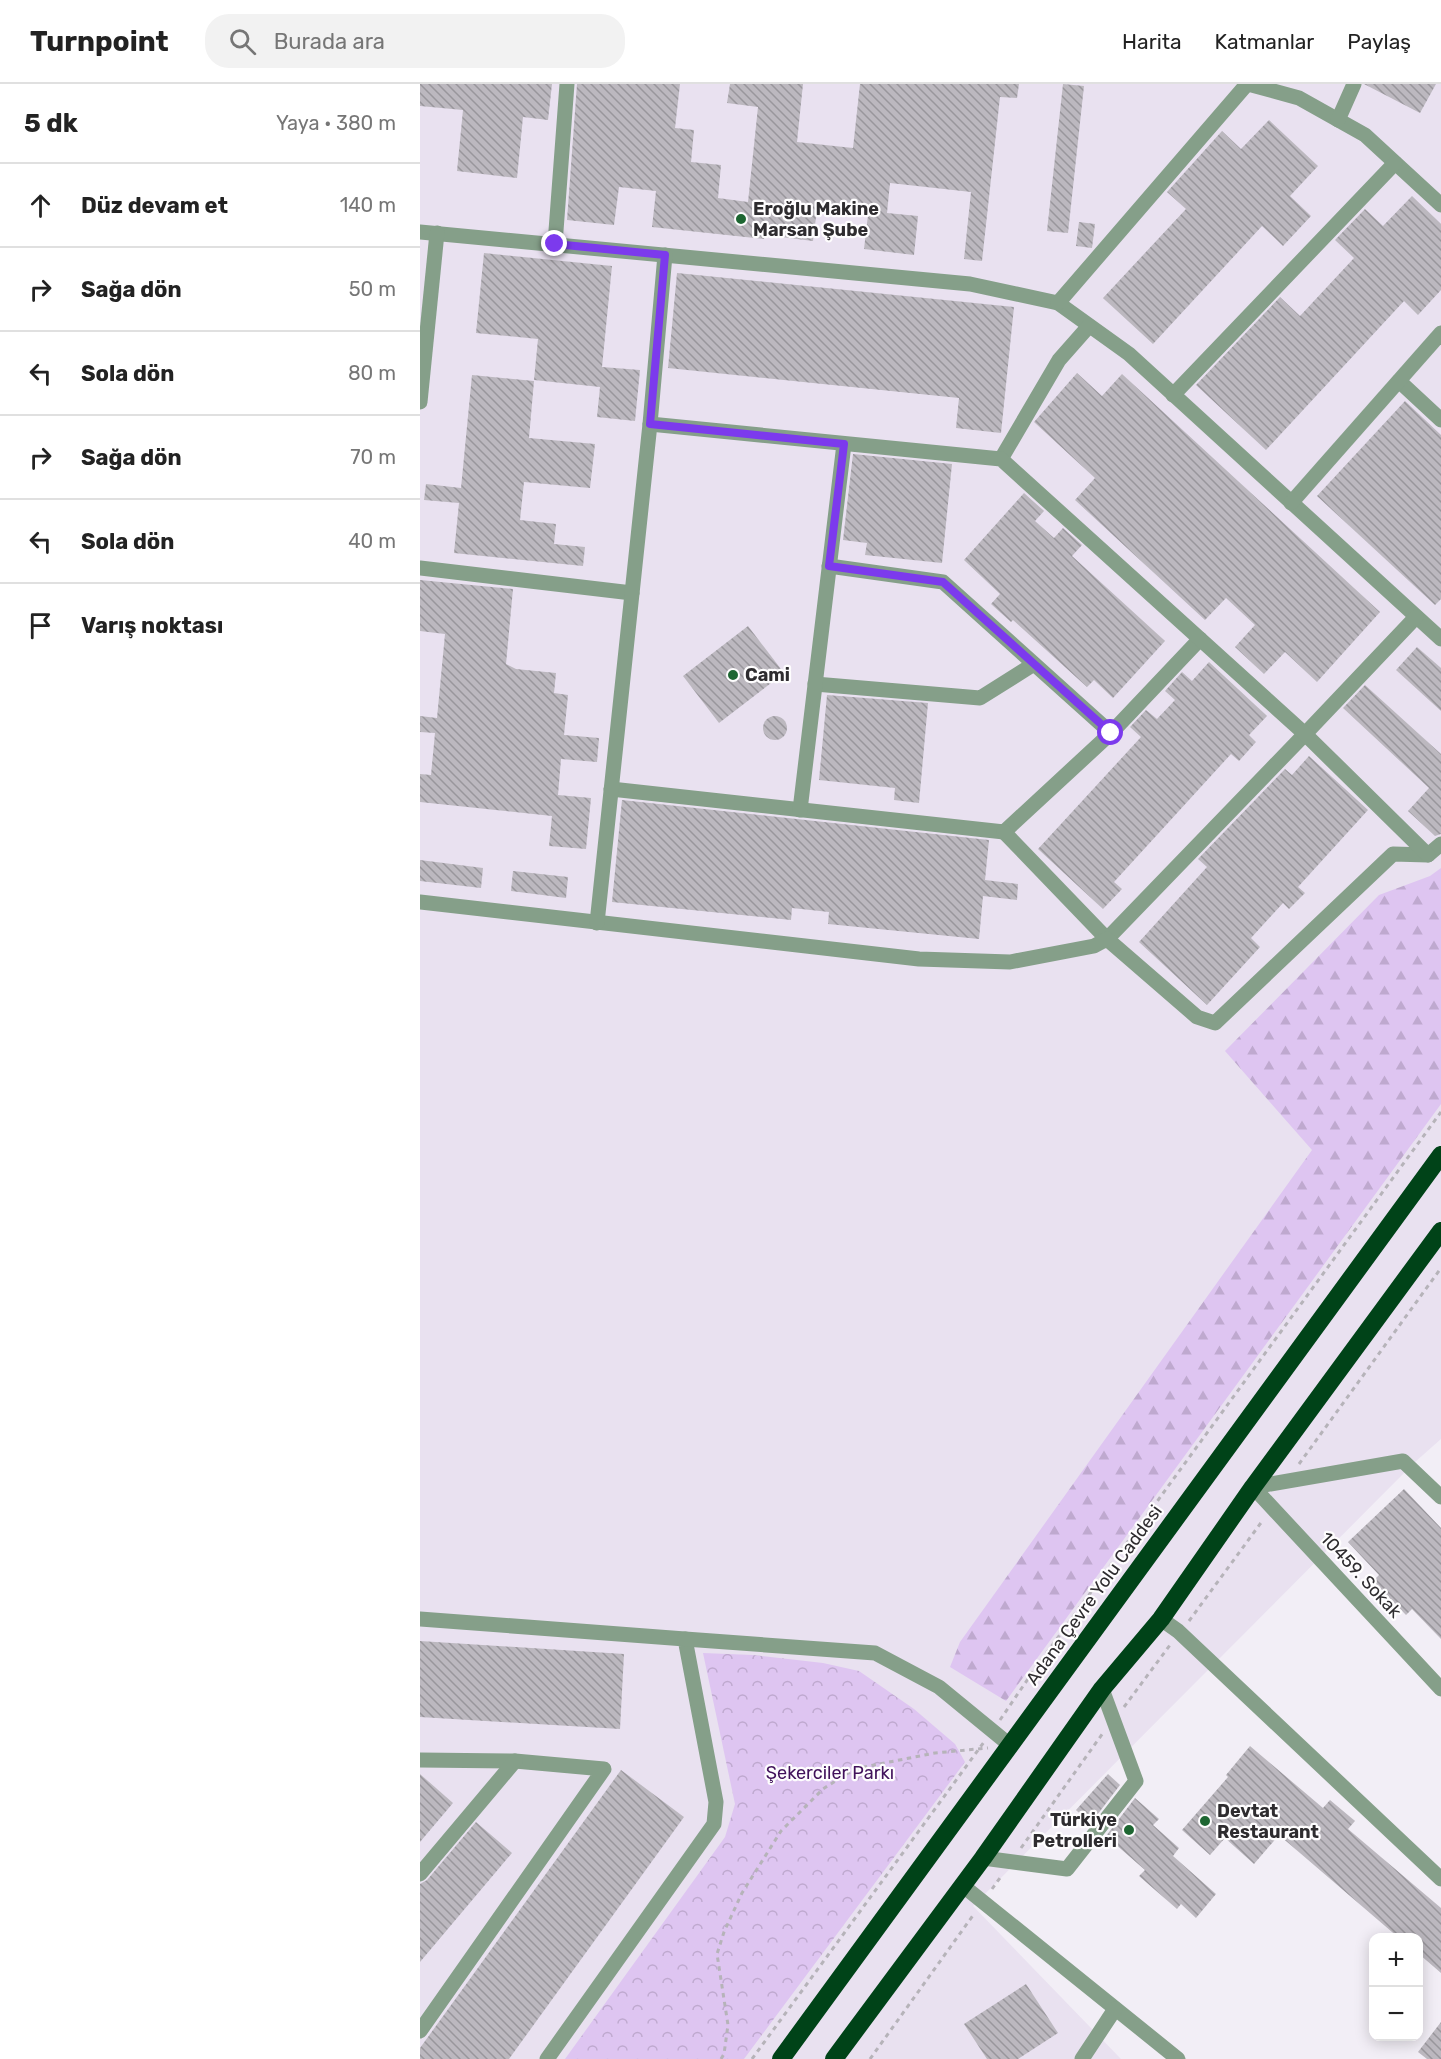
<!DOCTYPE html>
<html lang="tr">
<head>
<meta charset="utf-8">
<style>
  body { margin:0; font-family:Rubik,sans-serif; background:#f2f2f2; color:#222 }
  .controls { position:absolute; right:18px; bottom:18px; display:grid; overflow:hidden; border-radius:12px; box-shadow:0 3px 15px #0003 }
  .controls button { width:54px; height:54px; display:grid; place-items:center; padding:0; border:0; border-bottom:2px solid #e0e0e0; background:#fff; color:#222; font:30px sans-serif }
  .stop { position:absolute; width:18px; height:18px; margin:-14px; border:4px solid #7c3aed; border-radius:50%; background:#fff }
  .stop.end { background:#7c3aed; border-color:#fff; box-shadow:0 2px 6px #0008 }
  .list { margin:0; padding:0; list-style:none }
  h2 { display:flex; justify-content:space-between; align-items:center; height:78px; margin:0; padding:0 24px; font-size:26px }
  h2 small { font-size:20px; font-weight:400; color:#767676 }
  .list li { display:grid; grid-template-columns:39px 1fr auto; gap:18px; align-items:center; box-sizing:border-box; height:84px; padding:0 24px; border-top:2px solid #e0e0e0 }
  .list b { display:block; font-size:22px; white-space:nowrap }
  .list em { font-size:20px; font-style:normal; color:#767676 }
  .icon { flex:none; width:33px; height:33px; fill:none; stroke:currentColor; stroke-width:2; stroke-linecap:round; stroke-linejoin:round }
  .map { position:relative; flex:none; width:1021px; height:1975px; overflow:hidden }
  header { display:flex; align-items:center; gap:36px; box-sizing:border-box; height:84px; padding:0 30px; background:#fff; border-bottom:2px solid #e0e0e0 }
  header strong { font-size:28px }
  nav { display:flex; gap:33px; margin-inline-start:auto; font-size:21px }
  .search { width:420px; height:54px; background:#f2f2f2; display:flex; align-items:center; gap:15px; box-sizing:border-box; padding:0 21px; border-radius:24px; color:#767676; font-size:22px }
  main { display:flex }
  aside { flex:1; background:#fff }
  .map>svg:first-child { display:block }
  .built { fill:#e9e1f0 }
  .forest { fill:url(#forest-firs) }
  .park { fill:url(#park-crowns) }
  .building { fill:url(#building-back-hatch) }
  .lines { fill:none; stroke-linecap:round; stroke-linejoin:round }
  .path { stroke:#b6b3b9; stroke-width:3; stroke-dasharray:4.5 4.5; stroke-linecap:butt }
  .minor { stroke:#859f89; stroke-width:15 }
  .highway { stroke:#004318; stroke-width:18 }
  .route { stroke:#7c3aed; stroke-width:8 }
  .poi-dot { fill:#1e6632; stroke:#fefdfe; stroke-width:2 }
  .labels { text-anchor:middle; stroke-width:4.5; stroke-linejoin:round; paint-order:stroke }
  .poi-label { font-size:18px; font-weight:bold; fill:#2e2c2f; stroke:#fefdfe; text-anchor:start }
  .street-label { font-size:18px; fill:#2e2c2f; stroke:#fefdfe }
  .park-label { font-size:18px; fill:#41125b; stroke:#fefdfe }
</style>
</head>
<body>
<header>
<strong>Turnpoint</strong>
<div class="search"><svg class="icon" aria-label="search" viewBox="0 0 24 24"><circle cx="10" cy="10" r="6"/><path d="M15 15l6 6"/></svg>Burada ara</div>
<nav><a>Harita</a><a>Katmanlar</a><a>Paylaş</a></nav>
</header>
<main>
<aside>
<h2>5 dk<small>Yaya · 380 m</small></h2>
<ul class="list">
<li><svg class="icon" aria-label="ahead" viewBox="0 0 24 24"><path d="M12 20V5M6 11l6-6 6 6"/></svg><div><b>Düz devam et</b></div><em>140 m</em></li>
<li><svg class="icon" aria-label="right" viewBox="0 0 24 24"><path d="M7 20v-9h11M14 6l5 5-5 5"/></svg><div><b>Sağa dön</b></div><em>50 m</em></li>
<li><svg class="icon" aria-label="left" viewBox="0 0 24 24"><path d="M17 20v-9H6M10 6l-5 5 5 5"/></svg><div><b>Sola dön</b></div><em>80 m</em></li>
<li><svg class="icon" aria-label="right" viewBox="0 0 24 24"><path d="M7 20v-9h11M14 6l5 5-5 5"/></svg><div><b>Sağa dön</b></div><em>70 m</em></li>
<li><svg class="icon" aria-label="left" viewBox="0 0 24 24"><path d="M17 20v-9H6M10 6l-5 5 5 5"/></svg><div><b>Sola dön</b></div><em>40 m</em></li>
<li><svg class="icon" aria-label="arrive" viewBox="0 0 24 24"><path d="M6 21V4h12l-3 4 3 4H6"/></svg><div><b>Varış noktası</b></div></li>
</ul>
</aside>
<div class="map">
<svg width="1021" height="1975" viewBox="0 0 1021 1975">
  <defs>
    <pattern id="forest-firs" width="22" height="20" patternUnits="userSpaceOnUse" patternTransform="scale(1.5)"><rect width="22" height="20" fill="#dec5f1"/><path d="M5 1l3.5 6h-7zM16 11l3.5 6h-7z" fill="#bfa9cf"/></pattern>
    <pattern id="park-crowns" width="20" height="18" patternUnits="userSpaceOnUse" patternTransform="scale(1.5)"><rect width="20" height="18" fill="#dec5f1"/><path d="M2 6a3 3 0 1 1 6 0M12 15a3 3 0 1 1 6 0" fill="none" stroke="#bfa9cf"/></pattern>
    <pattern id="building-back-hatch" width="6" height="6" patternUnits="userSpaceOnUse" patternTransform="scale(1.5)"><rect width="6" height="6" fill="#bcb8bf"/><path d="M-1 5l2 2M0 0l6 6M5-1l2 2" fill="none" stroke="#99969c"/></pattern>
  </defs>
  <rect width="100%" height="100%" fill="#f2eef6"/>
  <path class="built" d="M0,0H1021V1355L995,1378L553,1822L701,1975H0Z"/>
  <path class="forest" d="M1021,784V1020L586,1617L530,1583L540,1558L892,1066L805,967L959,811L1010,792Z"/>
  <path class="park" d="M283,1569L333,1571L403,1579L439,1587L494,1625L535,1660L545,1678L324,1975H145L305,1753L315,1720Z"/>
  <g class="building">
    <path d="M0,0H132L128,36L103,33L97,94L37,87L43,26L0,22Z"/>
    <path d="M157,0H260L255,44L274,46L271,78L301,81L298,114L328,118L338,23L307,19L310,0H383L377,58L433,64L440,0H599L597,14L580,13L562,177L544,175L551,108L470,99L467,129L498,132L494,171L444,165L448,131L397,125L393,157L345,151L344,155L232,143L236,107L199,103L194,141L147,136Z"/>
    <path d="M643,0L664,2L648,149L627,147Z"/>
    <path d="M944,0H1016L1000,29Z"/>
    <path d="M849,36L898,82L870,112L891,132L863,162L842,142L733,260L683,214L766,125L747,108L802,47L821,65Z"/>
    <path d="M992,112L1021,140V206L998,231L984,217L846,366L776,301L860,213L880,232L934,174L915,156L945,125L963,142Z"/>
    <path d="M659,138L675,140L672,164L656,162Z"/>
    <path d="M64,169L192,182L182,283L220,286L215,337L177,333L180,303L114,296L118,255L56,249Z"/>
    <path d="M257,189L594,223L581,349L536,344L539,314L248,284Z"/>
    <path d="M657,289L682,312L702,290L960,528L897,598L865,568L844,590L815,563L835,541L806,514L785,536L655,416L675,394L614,338Z"/>
    <path d="M52,291L114,297L109,354L175,360L170,404L104,398L100,436L136,440L134,460L165,463L163,482L34,469L39,419L4,416L6,400L41,404Z"/>
    <path d="M985,317L1021,351V515L1015,521L897,412Z"/>
    <path d="M433,370L532,380L522,479L445,471L447,459L423,456Z"/>
    <path d="M604,409L624,427L615,437L634,454L643,444L662,461L652,472L745,557L693,614L674,596L667,603L593,536L591,538L571,520L580,510L544,476Z"/>
    <path d="M0,496L93,505L86,580L96,585L136,589L134,609L148,611L144,651L179,654L177,678L141,675L138,711L171,714L166,765L129,762L132,732L0,718V690L11,691L15,649L0,648V632L17,634L25,550L0,547Z"/>
    <path d="M328,542L364,589L299,639L263,592Z"/>
    <path d="M997,563L1021,584V627L976,586Z"/>
    <path d="M789,578L847,632L829,651L836,658L819,677L811,670L694,798L702,805L683,825L618,765L721,653L710,643L726,626L737,635L755,616L745,607L762,588L772,597Z"/>
    <path d="M945,601L1021,670V750L1015,752L988,727L1009,704L923,624Z"/>
    <path d="M407,611L508,619L499,719L474,716L475,704L399,696Z"/>
    <circle cx="355" cy="644" r="12"/>
    <path d="M889,672L948,726L878,803L885,809L869,825L863,819L831,854L840,863L787,921L719,858L787,783L778,775L865,685L872,691Z"/>
    <path d="M202,716L569,756L565,796L598,800L597,816L563,812L559,855L408,840L409,828L372,824L371,836L192,818Z"/>
    <path d="M0,776L63,784L61,804L0,797Z"/>
    <path d="M93,787L148,793L146,814L91,807Z"/>
    <path d="M984,1405L1021,1444V1555L992,1525L986,1531L953,1497L959,1491L928,1458Z"/>
    <path d="M0,1557L204,1570L200,1645L0,1633Z"/>
    <path d="M830,1662L903,1724L910,1716L935,1737L928,1745L1021,1824V1889L999,1870V1854H979L859,1751L834,1780L805,1754L790,1771L762,1746L808,1693L806,1691Z"/>
    <path d="M201,1686L264,1733L89,1975H0V1964Z"/>
    <path d="M0,1690L33,1719L0,1758Z"/>
    <path d="M688,1690L700,1701L671,1739L656,1726Z"/>
    <path d="M715,1714L739,1735L733,1741L759,1764L753,1772L796,1810L776,1834L761,1820L757,1825L719,1792L725,1786L686,1752Z"/>
    <path d="M56,1738L92,1769L0,1878V1800L7,1796Z"/>
    <path d="M606,1900L638,1949L598,1975H567L544,1940Z"/>
    <path d="M1021,1938V1975H1007L998,1968Z"/>
  </g>
  <g class="lines">
    <g class="path">
      <path d="M879,1380L1021,1184"/>
      <path d="M769,1537L843,1436"/>
      <path d="M704,1623L750,1561"/>
      <path d="M580,1636L612,1589L1021,1028"/>
      <path d="M601,1764L683,1649"/>
      <path d="M572,1805L582,1791"/>
      <path d="M301,1975L304,1970L308,1941L297,1870L304,1848L322,1809L361,1747L403,1705L426,1690L444,1683L515,1669L568,1664"/>
      <path d="M332,1975L564,1658"/>
      <path d="M450,1975L554,1830"/>
    </g>
    <g class="minor">
      <path d="M828,0L879,14L945,51L1021,121"/>
      <path d="M918,36L934,0"/>
      <path d="M0,148L550,200L638,219L709,270L1021,555"/>
      <path d="M135,160L147,0"/>
      <path d="M638,219L827,0"/>
      <path d="M979,297L1021,336"/>
      <path d="M753,311L975,79"/>
      <path d="M0,318L17,149"/>
      <path d="M230,340L245,171"/>
      <path d="M581,375L639,276L669,242"/>
      <path d="M871,419L1021,249"/>
      <path d="M409,482L523,498L691,649"/>
      <path d="M0,484L212,509"/>
      <path d="M395,600L560,614L614,580"/>
      <path d="M191,705L584,748L691,649L780,555"/>
      <path d="M380,726L424,360"/>
      <path d="M584,748L687,855L885,650L996,533"/>
      <path d="M0,818L499,875L590,878L674,862L687,855L777,933L795,939L973,770L1008,771L1021,760"/>
      <path d="M177,839L230,340L581,375L885,650L1008,771"/>
      <path d="M833,1403L1021,1605"/>
      <path d="M833,1403L983,1377L1021,1413"/>
      <path d="M0,1535L265,1555L296,1718L294,1740L127,1975"/>
      <path d="M741,1535L758,1547L1021,1795"/>
      <path d="M265,1555L455,1569L519,1603L591,1662"/>
      <path d="M0,1676L95,1677L184,1685L0,1947"/>
      <path d="M563,1774L647,1785L716,1697L682,1605"/>
      <path d="M0,1790L95,1677"/>
      <path d="M542,1801L758,1975"/>
      <path d="M662,1975L695,1925"/>
    </g>
    <g class="highway">
      <path d="M361,1975L1021,1071"/>
      <path d="M414,1975L563,1774L682,1605L741,1535L833,1403L1021,1147"/>
    </g>
  </g>
  <g class="lines">
    <path class="route" d="M135,160L245,171L230,340L424,360L409,482L523,498L691,649"/>
  </g>
  <g class="poi-dot">
    <circle cx="321" cy="135" r="6"/>
    <circle cx="313" cy="591" r="6"/>
    <circle cx="785" cy="1737" r="6"/>
    <circle cx="709" cy="1746" r="6"/>
  </g>
  <g class="labels">
    <g class="poi-label">
      <text x="333" y="131">Eroğlu Makine<tspan x="333" dy="21">Marsan Şube</tspan></text>
      <text x="325" y="597">Cami</text>
      <text x="797" y="1733">Devtat<tspan x="797" dy="21">Restaurant</tspan></text>
      <text x="697" y="1742" text-anchor="end">Türkiye<tspan x="697" dy="21">Petrolleri</tspan></text>
    </g>
    <g class="street-label">
      <text transform="translate(941 1491) rotate(47)" y="6">10459. Sokak</text>
      <text transform="translate(674 1511) rotate(-54)" y="6">Adana Çevre Yolu Caddesi</text>
    </g>
    <g class="park-label">
      <text x="410" y="1695">Şekerciler Parkı</text>
    </g>
  </g>
</svg>
<div class="controls">
<button>+</button>
<button>−</button>
</div>
<div class="stop" style="left:691px;top:649px"></div>
<div class="stop end" style="left:135px;top:160px"></div>
</div>
</main>
</body>
</html>
